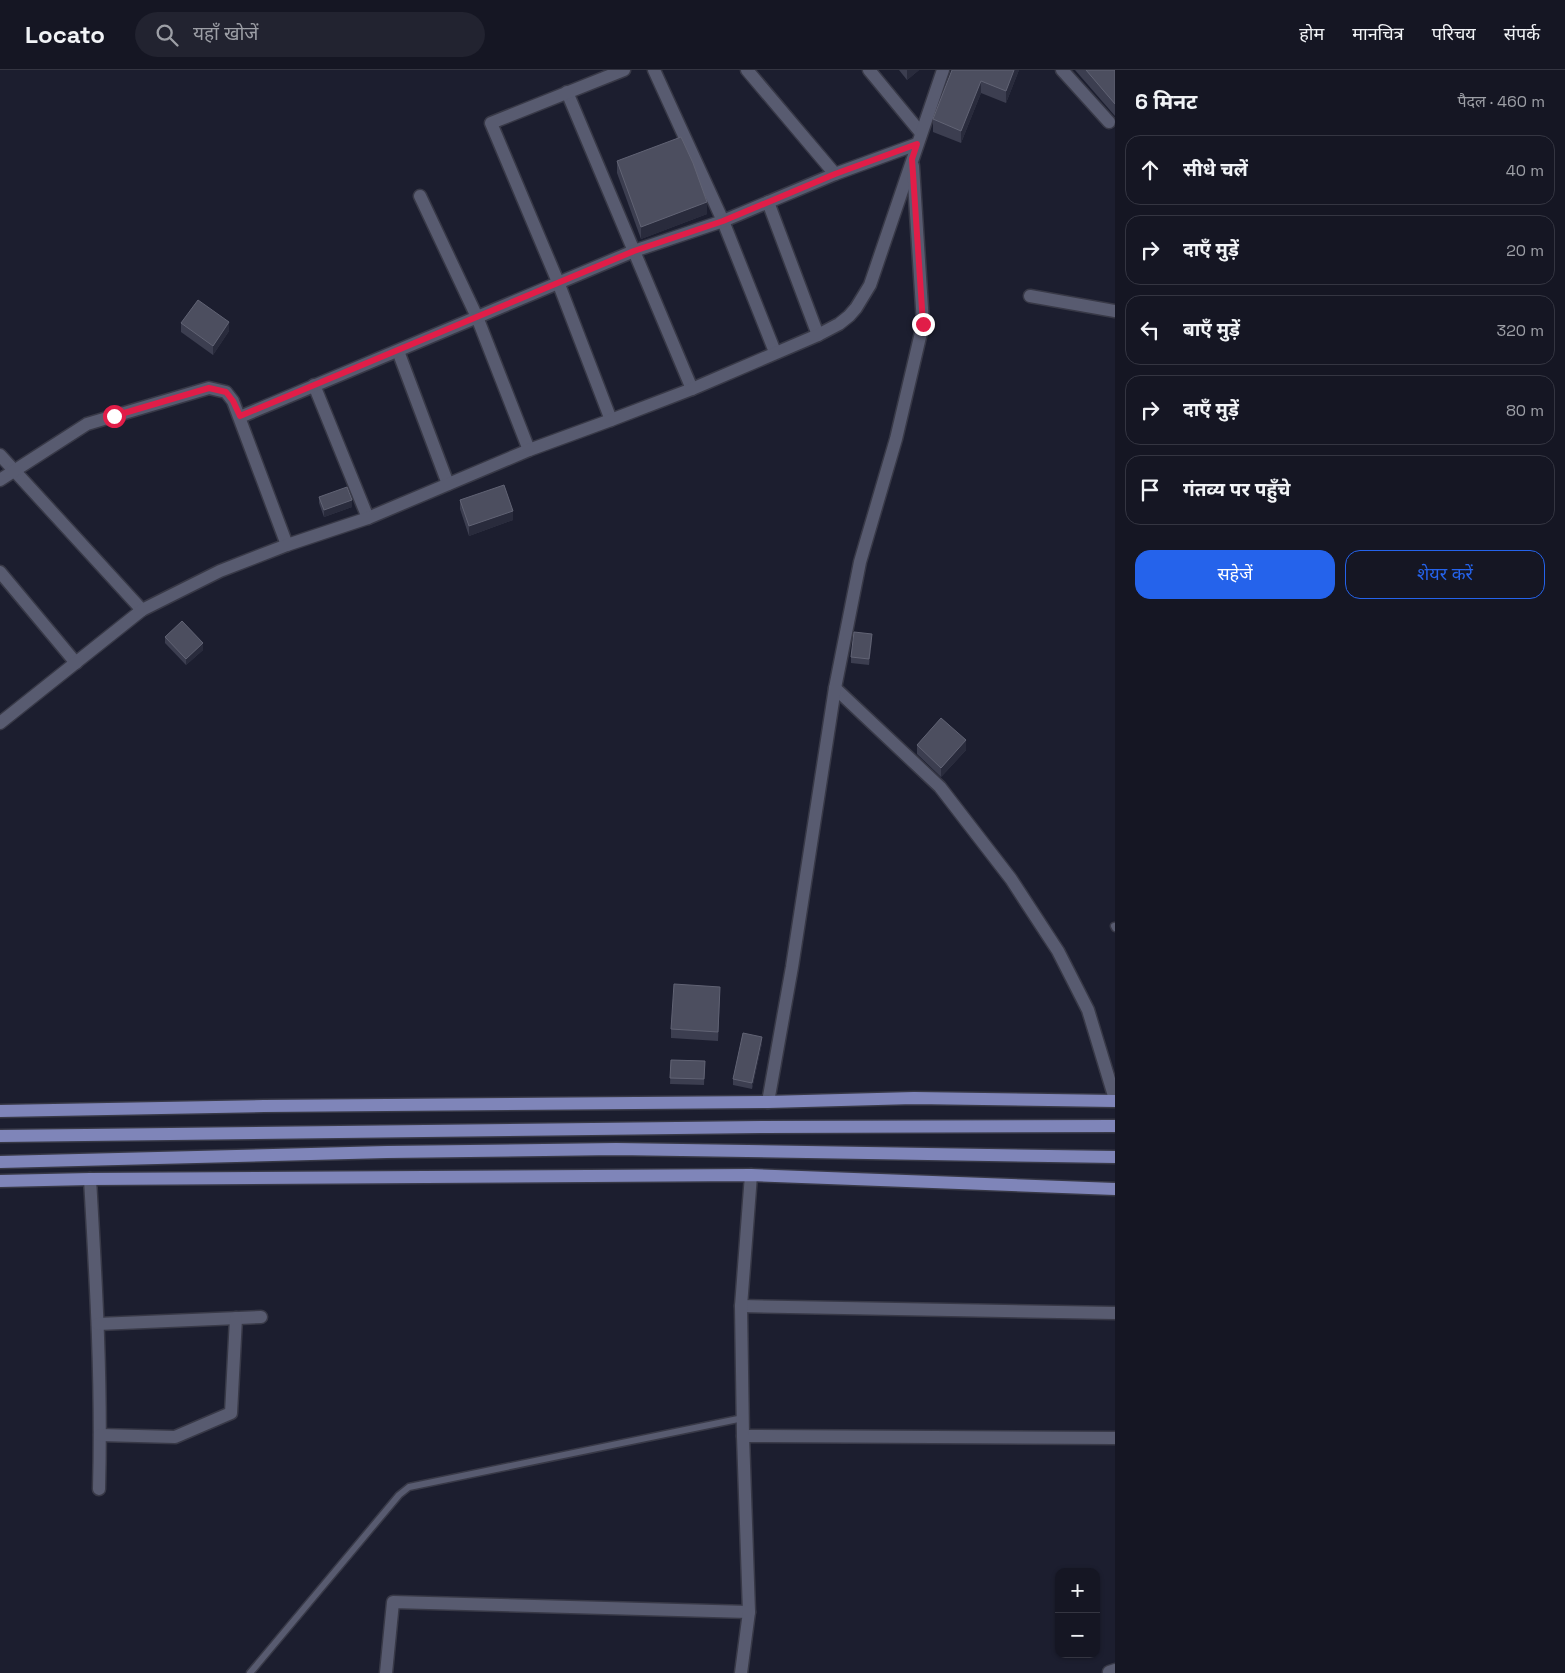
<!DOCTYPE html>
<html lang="hi">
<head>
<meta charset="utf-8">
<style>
  body { margin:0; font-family:"Space Grotesk","Noto Sans Devanagari",sans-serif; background:#222330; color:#f1f3f6 }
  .controls { position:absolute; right:15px; bottom:15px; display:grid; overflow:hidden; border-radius:10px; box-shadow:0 1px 4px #0004 }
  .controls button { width:45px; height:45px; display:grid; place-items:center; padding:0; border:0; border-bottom:1px solid #343541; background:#151623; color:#f1f3f6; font:25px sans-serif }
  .stop { position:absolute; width:15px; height:15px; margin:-11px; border:4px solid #e11d48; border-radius:50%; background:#fff }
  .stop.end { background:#e11d48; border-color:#fff; box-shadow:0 1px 5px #0008 }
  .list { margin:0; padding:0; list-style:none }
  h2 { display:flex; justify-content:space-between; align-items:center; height:65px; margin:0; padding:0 20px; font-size:21px }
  h2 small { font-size:16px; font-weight:400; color:#9d9fa6 }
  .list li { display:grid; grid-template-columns:32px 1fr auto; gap:15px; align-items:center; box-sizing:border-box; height:70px; margin:0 10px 10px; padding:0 10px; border:1px solid #343541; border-radius:15px }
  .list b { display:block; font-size:19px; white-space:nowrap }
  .list em { font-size:16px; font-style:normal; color:#9d9fa6 }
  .actions { display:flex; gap:10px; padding:15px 20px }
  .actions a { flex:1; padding:11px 0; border:1px solid #2563eb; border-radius:15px; text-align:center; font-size:18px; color:#2563eb }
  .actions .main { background:#2563eb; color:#fff }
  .icon { flex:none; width:28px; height:28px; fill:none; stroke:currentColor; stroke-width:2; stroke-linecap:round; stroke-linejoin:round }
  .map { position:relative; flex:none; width:1115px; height:1603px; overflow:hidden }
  header { display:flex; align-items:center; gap:30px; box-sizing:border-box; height:70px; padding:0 25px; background:#151623; border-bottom:1px solid #343541 }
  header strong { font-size:24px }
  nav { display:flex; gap:28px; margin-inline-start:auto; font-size:18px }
  .search { width:350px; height:45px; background:#222330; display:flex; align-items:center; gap:12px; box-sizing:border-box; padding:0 18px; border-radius:28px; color:#9d9fa6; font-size:19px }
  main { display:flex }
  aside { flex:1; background:#151623 }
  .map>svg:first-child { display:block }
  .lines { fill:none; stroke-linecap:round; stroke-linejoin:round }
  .service-casing { stroke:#383947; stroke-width:9 }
  .minor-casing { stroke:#383947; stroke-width:15 }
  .primary-casing { stroke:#383947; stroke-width:15 }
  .service { stroke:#585b70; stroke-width:6 }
  .minor { stroke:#585b70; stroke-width:12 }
  .primary { stroke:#7f85b9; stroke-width:12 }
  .wall { fill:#3c3e50 }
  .shaded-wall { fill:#292b3c }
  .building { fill:#4c4e5f; stroke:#616374 }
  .route { stroke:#e11d48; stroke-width:6 }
</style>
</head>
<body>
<header>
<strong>Locato</strong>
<div class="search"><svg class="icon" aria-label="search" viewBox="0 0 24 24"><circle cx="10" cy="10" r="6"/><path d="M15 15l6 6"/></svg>यहाँ खोजें</div>
<nav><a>होम</a><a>मानचित्र</a><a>परिचय</a><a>संपर्क</a></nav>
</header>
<main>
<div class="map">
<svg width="1115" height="1603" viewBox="0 0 1115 1603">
  <rect width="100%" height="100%" fill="#1c1e2f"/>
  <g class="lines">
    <g class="service-casing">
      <g id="service">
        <path d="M1114,856L1115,858"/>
        <path d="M250,1603L399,1425L409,1417L743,1348"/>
      </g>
    </g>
    <g class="minor-casing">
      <g id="minor">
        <path d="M654,0L723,151L775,282"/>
        <path d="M747,0L835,104"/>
        <path d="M869,0L921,63"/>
        <path d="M1062,0L1109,52"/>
        <path d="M567,22L692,319"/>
        <path d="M420,126L477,247L529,380"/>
        <path d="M768,132L818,265"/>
        <path d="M1030,226L1115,241"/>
        <path d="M398,281L448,414"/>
        <path d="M314,315L368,448"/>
        <path d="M240,347L634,181L723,151L835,104L917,74"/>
        <path d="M611,350L558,212L491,53L624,0"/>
        <path d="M0,385L142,540"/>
        <path d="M0,410L87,354L209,318L226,322L233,331L287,475"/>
        <path d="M0,502L76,593"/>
        <path d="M835,618L940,717L1011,809L1058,881L1088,940L1115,1029"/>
        <path d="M0,653L142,540L220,501L287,475L368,448L529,380L611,350L692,319L818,265L839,254L849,246L856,238L870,215L943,0"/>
        <path d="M768,1032L792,897L835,618L860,492L896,369L923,254L913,96"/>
        <path d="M90,1109C96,1212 102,1315 99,1419"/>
        <path d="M741,1236L1115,1243"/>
        <path d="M98,1254L261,1247"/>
        <path d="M100,1365L175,1367L231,1343L236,1248"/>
        <path d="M743,1366L1115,1368"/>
        <path d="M1109,1602L1115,1600"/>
        <path d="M386,1603L393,1532L749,1542"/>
        <path d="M741,1603L749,1542L743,1366L741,1236L751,1105"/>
      </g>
    </g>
    <g class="primary-casing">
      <g id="primary">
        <path d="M0,1041L264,1036L768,1032L914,1028L1115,1031"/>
        <path d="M0,1066L761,1057L1115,1056"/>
        <path d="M0,1092L387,1082L616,1079L1115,1087"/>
        <path d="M0,1111L90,1109L751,1105L1115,1119"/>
      </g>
    </g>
    <use href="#service" class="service"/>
    <use href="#minor" class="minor"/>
    <use href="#primary" class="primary"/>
  </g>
  <g class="wall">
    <path d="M899,0H919L907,10Z"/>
    <path d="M952,0H1019L1006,33L981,23L961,73L933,62V49Z"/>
    <path d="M1075,0H1115V46Z"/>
    <path d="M617,91L707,144L641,169L617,103Z"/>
    <path d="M181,253L229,261L213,285L181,262Z"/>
    <path d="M319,427L352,437L324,447L319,433Z"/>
    <path d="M460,430L513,450L469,466L460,439Z"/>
    <path d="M165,567L203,580L186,595L165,573Z"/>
    <path d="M872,570L869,595L851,593V587Z"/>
    <path d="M917,675L966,680L941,707L917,684Z"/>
    <path d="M720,926L718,971L671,968V959Z"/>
    <path d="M762,973L752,1019L733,1015V1009Z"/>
    <path d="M671,990L705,991L704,1015L670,1014Z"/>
  </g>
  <g class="shaded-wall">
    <path d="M907,0H919L907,10Z"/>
    <path d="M1014,0H1019L1006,33V21Z"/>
    <path d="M981,11V23L961,73V61Z"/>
    <path d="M707,132V144L641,169V157Z"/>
    <path d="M229,252V261L213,285V276Z"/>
    <path d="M352,430V437L324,447V440Z"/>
    <path d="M513,441V450L469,466V456Z"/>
    <path d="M872,564V570L869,595V589Z"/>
    <path d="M203,573V580L186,595V589Z"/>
    <path d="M966,670V680L941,707V698Z"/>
    <path d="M720,917V926L718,971V962Z"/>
    <path d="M762,967V973L752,1019V1013Z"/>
  </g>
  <g class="building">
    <path d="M952,0H1014L1006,21L981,11L961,61L933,49Z"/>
    <path d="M1086,0H1115V34Z"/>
    <path d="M681,67L693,93L707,132L641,157L617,91Z"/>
    <path d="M198,230L229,252L213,276L181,253Z"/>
    <path d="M504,415L513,441L469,456L460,430Z"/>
    <path d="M347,417L352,430L324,440L319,427Z"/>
    <path d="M182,551L203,573L186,589L165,567Z"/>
    <path d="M854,562L872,564L869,589L851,587Z"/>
    <path d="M941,648L966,670L941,698L917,675Z"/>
    <path d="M674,914L720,917L718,962L671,959Z"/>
    <path d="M743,963L762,967L752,1013L733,1009Z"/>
    <path d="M671,990L705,991L704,1009L670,1008Z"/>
  </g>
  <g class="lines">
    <path class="route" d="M114,346L209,318L226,322L233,331L240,346L634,181L723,151L835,104L917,74L912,89L923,254"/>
  </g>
</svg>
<div class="controls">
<button>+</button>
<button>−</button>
</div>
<div class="stop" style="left:114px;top:346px"></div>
<div class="stop end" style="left:923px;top:254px"></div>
</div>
<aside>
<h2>6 मिनट<small>पैदल · 460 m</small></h2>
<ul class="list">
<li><svg class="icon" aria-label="ahead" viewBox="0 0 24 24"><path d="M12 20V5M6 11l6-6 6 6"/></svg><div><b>सीधे चलें</b></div><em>40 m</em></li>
<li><svg class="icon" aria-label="right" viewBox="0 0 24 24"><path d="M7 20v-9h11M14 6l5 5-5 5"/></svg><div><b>दाएँ मुड़ें</b></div><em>20 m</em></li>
<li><svg class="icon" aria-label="left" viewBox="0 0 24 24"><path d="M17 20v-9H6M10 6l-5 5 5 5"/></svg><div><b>बाएँ मुड़ें</b></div><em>320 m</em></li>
<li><svg class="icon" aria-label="right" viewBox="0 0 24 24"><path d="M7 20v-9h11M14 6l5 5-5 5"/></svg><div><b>दाएँ मुड़ें</b></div><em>80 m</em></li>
<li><svg class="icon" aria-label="arrive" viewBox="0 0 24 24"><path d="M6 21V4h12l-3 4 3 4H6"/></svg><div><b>गंतव्य पर पहुँचे</b></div></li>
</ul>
<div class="actions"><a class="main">सहेजें</a><a>शेयर करें</a></div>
</aside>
</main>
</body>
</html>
